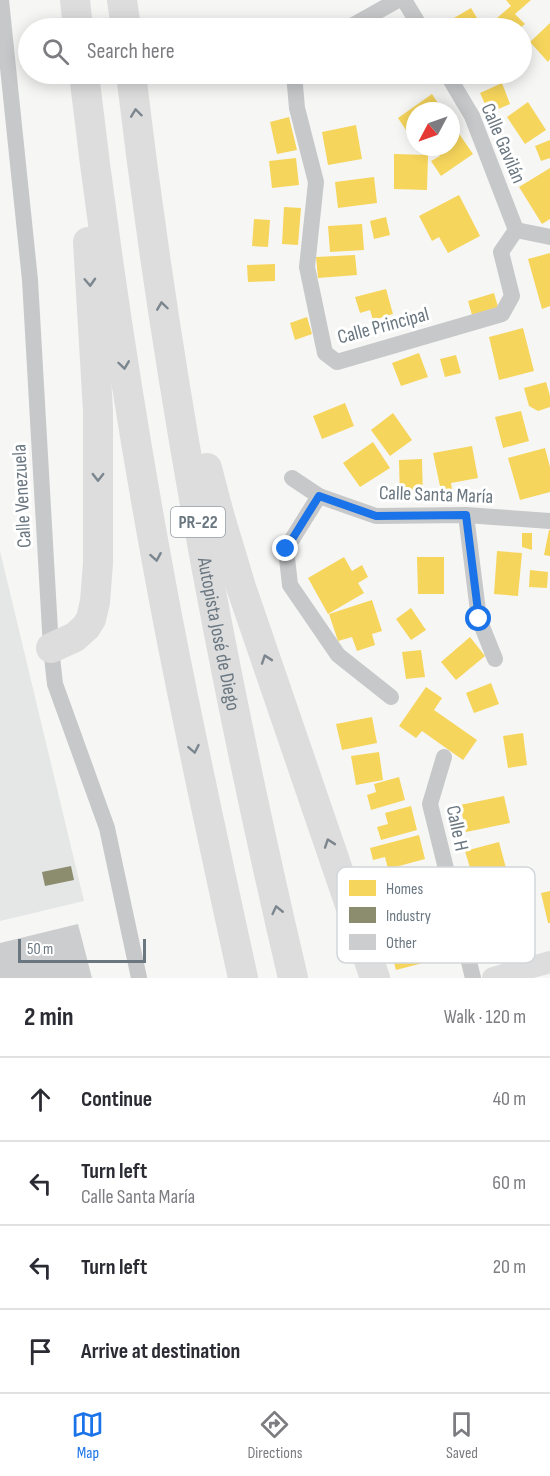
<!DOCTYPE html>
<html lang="en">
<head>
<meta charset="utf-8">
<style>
  body { margin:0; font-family:"Sofia Sans Condensed",sans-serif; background:#f2f2f3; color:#2b2b33 }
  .compass { position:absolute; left:406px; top:102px; width:54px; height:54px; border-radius:50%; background:#fff; box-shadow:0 3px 15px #0003; rotate:229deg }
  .scale { position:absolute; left:18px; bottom:15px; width:128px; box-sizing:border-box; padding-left:6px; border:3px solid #6a7781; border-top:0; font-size:16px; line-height:21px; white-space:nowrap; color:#6a7781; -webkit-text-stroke:4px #fff; paint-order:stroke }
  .stop { position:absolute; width:18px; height:18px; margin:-14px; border:4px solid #1a73e8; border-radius:50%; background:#fff }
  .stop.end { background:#1a73e8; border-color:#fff; box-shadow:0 2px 6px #0008 }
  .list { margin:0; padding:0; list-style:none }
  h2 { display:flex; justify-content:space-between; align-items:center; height:78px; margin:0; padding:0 24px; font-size:26px }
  h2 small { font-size:20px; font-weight:400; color:#7c7c81 }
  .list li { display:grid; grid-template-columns:39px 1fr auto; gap:18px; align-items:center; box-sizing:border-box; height:84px; padding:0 24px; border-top:2px solid #e1e1e2 }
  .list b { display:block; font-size:22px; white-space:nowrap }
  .list p { margin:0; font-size:20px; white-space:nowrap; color:#7c7c81 }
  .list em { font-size:20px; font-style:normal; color:#7c7c81 }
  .icon { flex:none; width:33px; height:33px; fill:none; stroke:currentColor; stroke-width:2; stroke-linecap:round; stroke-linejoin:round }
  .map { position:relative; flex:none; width:550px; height:978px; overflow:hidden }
  .search { position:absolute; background:#fff; box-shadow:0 3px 15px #0003; left:18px; right:18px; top:18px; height:66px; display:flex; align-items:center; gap:15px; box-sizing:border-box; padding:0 21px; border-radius:33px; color:#7c7c81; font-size:22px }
  .sheet { height:414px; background:#fff }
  nav { display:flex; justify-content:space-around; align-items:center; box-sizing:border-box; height:84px; border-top:2px solid #e1e1e2; background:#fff; font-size:16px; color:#7c7c81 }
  nav a { display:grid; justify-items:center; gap:3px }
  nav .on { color:#1a73e8 }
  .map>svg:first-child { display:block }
  .built { fill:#e5e6e6 }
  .homes { fill:#f6d55c }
  .industry { fill:#8c8c6e }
  .building { fill:#cccdce }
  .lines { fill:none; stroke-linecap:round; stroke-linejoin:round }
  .street { stroke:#c7c8ca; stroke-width:16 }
  .secondary { stroke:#ddddde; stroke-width:22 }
  .highway { stroke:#ddddde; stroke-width:30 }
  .oneway { stroke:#7b868f }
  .route { stroke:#1a73e8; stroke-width:8 }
  .labels { text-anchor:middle; stroke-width:6; stroke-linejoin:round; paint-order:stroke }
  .shield { fill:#fff; stroke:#97a0a7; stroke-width:1.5 }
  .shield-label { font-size:18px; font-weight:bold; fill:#6a7781 }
  .street-label { font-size:20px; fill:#6a7781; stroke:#fff }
  .key { fill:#fff; stroke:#d2d6d9; stroke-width:1.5 }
  .key-label { font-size:16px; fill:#6a7781 }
</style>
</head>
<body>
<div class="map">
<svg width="550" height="978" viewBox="0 0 550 978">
  <rect width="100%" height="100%" fill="#f6f6f5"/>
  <path class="built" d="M0,551L84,901L0,921Z"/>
  <g class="homes">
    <path d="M506,0H531L515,14L525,24L520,28H507L497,18L511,6Z"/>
    <path d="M471,8L483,28H444L442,25Z"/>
    <path d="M550,23V59L548,62L530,42Z"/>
    <path d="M401,74H418L405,81Z"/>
    <path d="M481,74H499L485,81Z"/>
    <path d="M502,83L510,104L489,113L480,93Z"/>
    <path d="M432,94L443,111H415V132L410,136L398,118Z"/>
    <path d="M528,102L546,130L525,144L507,117Z"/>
    <path d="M289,117L297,150L277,154L270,122Z"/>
    <path d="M451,122L473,154L441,176L431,161L440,156L434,147H451Z"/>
    <path d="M356,125L362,159L328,165L322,132Z"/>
    <path d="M550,140V158L541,161L535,146Z"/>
    <path d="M394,154L428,155L427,190L394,189Z"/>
    <path d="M296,158L299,185L272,188L269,161Z"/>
    <path d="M550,168V219L542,224L519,187Z"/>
    <path d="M374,177L377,203L338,208L335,182Z"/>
    <path d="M459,195L480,236L448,253L439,237L432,241L419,216Z"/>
    <path d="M284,207L301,208L298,245L282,244Z"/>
    <path d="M386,217L390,235L374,239L370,221Z"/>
    <path d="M254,219L270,220L268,247L252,246Z"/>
    <path d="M362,224L364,250L330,252L328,226Z"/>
    <path d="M550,253V306L542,309L528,259Z"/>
    <path d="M355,255L357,275L318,278L316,257Z"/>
    <path d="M275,264V281L248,282L247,265Z"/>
    <path d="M386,289L393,314L373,320L370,310L360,313L355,297Z"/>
    <path d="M494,293L498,307L472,315L468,301Z"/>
    <path d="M307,317L312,334L295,340L290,323Z"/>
    <path d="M523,328L534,371L499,380L489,337Z"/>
    <path d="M419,353L428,377L401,386L392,363Z"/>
    <path d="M456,355L461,373L445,377L440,359Z"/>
    <path d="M546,382L550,396V407L538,411L529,406L524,388Z"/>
    <path d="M345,403L354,426L322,439L313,416Z"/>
    <path d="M521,411L529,441L503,448L495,417Z"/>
    <path d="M393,413L412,440L390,456L371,430Z"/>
    <path d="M373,442L390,468L360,487L343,463Z"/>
    <path d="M472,446L478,478L451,483L452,489L441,491L433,453Z"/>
    <path d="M545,448L550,467V492L520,500L508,458Z"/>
    <path d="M422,459L423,500H400L399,460Z"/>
    <path d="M549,530H550V556L544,555Z"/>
    <path d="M522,533H532V550L522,547Z"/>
    <path d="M497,551L522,553L518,596L494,594Z"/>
    <path d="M344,557L352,571L362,565L368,577L358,583L364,593L328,614L308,578Z"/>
    <path d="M417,557H444V594H418Z"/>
    <path d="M530,570L548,572L547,588L529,587Z"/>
    <path d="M372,600L382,631L372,634L375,645L357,651L352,637L338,641L329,614Z"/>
    <path d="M411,608L426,630L411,640L396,619Z"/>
    <path d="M470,637L485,656L456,680L441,662Z"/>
    <path d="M421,650L425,677L406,679L402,652Z"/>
    <path d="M491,683L499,704L474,713L466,693Z"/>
    <path d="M426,687L442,698L434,710L477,740L463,760L422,731L416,738L399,726Z"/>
    <path d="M372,717L377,743L342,750L336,724Z"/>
    <path d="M523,733L527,765L508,768L503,736Z"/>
    <path d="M379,752L383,780L356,785L351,756Z"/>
    <path d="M399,777L405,800L371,810L367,795L376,792L374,784Z"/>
    <path d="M504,796L510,823L466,832L460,805Z"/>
    <path d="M411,806L417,830L381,840L377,827L388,824L385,813Z"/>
    <path d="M419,835L425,859L388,869L385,857L373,860L370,848Z"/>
    <path d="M499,842L506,868L473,878L465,851Z"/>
    <path d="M550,891V923H548L541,893Z"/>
    <path d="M444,930L450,956L396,970L389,944Z"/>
  </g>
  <path class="industry" d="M71,866L74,880L45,886L42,872Z"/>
  <path class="building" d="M78,924L92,978H0V943Z"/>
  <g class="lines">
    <g class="street">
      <path d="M1,0L30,280L51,648L55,684L107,828L139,978"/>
      <path d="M404,0L421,28"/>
      <path d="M348,28L398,0"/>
      <path d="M294,74L297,108L316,182L307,267L325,353L337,362L502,314L512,296L501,252L516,230"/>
      <path d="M447,74L472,116L516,230"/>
      <path d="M516,230L550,237"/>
      <path d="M292,478L319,496L376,516L466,515L550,521"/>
      <path d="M319,496L286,549L290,585L338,655L391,697"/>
      <path d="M466,515L479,619L495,659"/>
      <path d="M444,757L430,804L473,978"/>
    </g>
    <path class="secondary" d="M493,978L550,962"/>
    <g class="highway">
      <path d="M75,0L78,28"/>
      <path d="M122,0L126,28"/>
      <path d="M84,74C104,246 130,418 162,589C186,719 215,849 243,978"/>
      <path id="s1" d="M131,74C167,378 223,680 293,978"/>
      <path d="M207,468L219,514L241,587L375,978"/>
      <path d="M51,648L75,637L86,627L91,619L95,602L98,563V411L88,242"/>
    </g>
  </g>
  <defs><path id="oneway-chevron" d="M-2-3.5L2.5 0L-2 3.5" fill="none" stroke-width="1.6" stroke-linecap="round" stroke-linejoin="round" transform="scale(1.5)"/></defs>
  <g class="oneway">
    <use href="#oneway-chevron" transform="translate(136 113) rotate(-97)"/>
    <use href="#oneway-chevron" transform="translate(90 282) rotate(87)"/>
    <use href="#oneway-chevron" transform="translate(162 306) rotate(-98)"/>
    <use href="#oneway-chevron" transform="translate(124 365) rotate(82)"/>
    <use href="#oneway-chevron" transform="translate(98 477) rotate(90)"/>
    <use href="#oneway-chevron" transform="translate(156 557) rotate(80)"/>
    <use href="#oneway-chevron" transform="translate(266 659) rotate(-109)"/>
    <use href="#oneway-chevron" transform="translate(194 749) rotate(79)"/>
    <use href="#oneway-chevron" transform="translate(329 843) rotate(-109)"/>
    <use href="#oneway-chevron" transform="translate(277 910) rotate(-103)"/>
  </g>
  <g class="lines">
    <path class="route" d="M286,549L319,496L376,516L466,515L479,619"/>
  </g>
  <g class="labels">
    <rect class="shield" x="171" y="507" width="54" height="30" rx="4.5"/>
    <g class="shield-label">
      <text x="198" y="528">PR-22</text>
    </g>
    <g class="street-label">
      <text transform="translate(504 143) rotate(67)" y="7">Calle Gavilán</text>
      <text transform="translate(383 325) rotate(-15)" y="7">Calle Principal</text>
      <text transform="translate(436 494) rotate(2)" y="7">Calle Santa María</text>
      <text transform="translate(21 496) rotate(-93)" y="7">Calle Venezuela</text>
      <text dy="7" stroke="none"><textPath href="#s1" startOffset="567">Autopista José de Diego</textPath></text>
      <text transform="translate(458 828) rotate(78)" y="7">Calle H</text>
    </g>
  </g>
  <rect x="337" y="867" width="198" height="96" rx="9" class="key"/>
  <rect x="349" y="880" width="27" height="16" fill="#f6d55c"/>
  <rect x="349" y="907" width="27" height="16" fill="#8c8c6e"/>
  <rect x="349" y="934" width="27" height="16" fill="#cccdce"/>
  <g class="key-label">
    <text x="386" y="894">Homes</text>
    <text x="386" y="921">Industry</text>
    <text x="386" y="948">Other</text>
  </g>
</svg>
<svg class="compass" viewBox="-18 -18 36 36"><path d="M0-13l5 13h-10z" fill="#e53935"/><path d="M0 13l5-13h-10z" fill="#7c7c81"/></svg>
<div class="scale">50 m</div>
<div class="stop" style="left:479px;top:619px"></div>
<div class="stop end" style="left:286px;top:549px"></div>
<div class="search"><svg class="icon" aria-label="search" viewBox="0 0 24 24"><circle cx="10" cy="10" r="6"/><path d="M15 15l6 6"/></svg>Search here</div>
</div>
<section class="sheet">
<h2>2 min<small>Walk · 120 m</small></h2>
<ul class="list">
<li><svg class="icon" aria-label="ahead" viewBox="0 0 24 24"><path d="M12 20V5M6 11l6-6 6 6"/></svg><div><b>Continue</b></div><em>40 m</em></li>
<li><svg class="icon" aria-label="left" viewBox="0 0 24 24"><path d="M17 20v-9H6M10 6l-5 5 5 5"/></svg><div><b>Turn left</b><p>Calle Santa María</p></div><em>60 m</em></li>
<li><svg class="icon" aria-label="left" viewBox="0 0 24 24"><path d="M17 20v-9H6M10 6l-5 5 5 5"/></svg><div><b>Turn left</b></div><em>20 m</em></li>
<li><svg class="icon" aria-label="arrive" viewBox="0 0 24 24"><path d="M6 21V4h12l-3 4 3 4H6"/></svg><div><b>Arrive at destination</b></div></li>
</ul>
</section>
<nav>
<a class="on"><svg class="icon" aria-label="map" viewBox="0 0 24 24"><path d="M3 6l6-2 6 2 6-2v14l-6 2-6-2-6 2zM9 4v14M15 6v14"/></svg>Map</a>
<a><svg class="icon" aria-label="directions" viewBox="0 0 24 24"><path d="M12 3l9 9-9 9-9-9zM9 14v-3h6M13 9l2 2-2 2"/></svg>Directions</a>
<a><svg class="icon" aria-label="saved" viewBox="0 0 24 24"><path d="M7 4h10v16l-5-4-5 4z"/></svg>Saved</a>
</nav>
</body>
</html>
